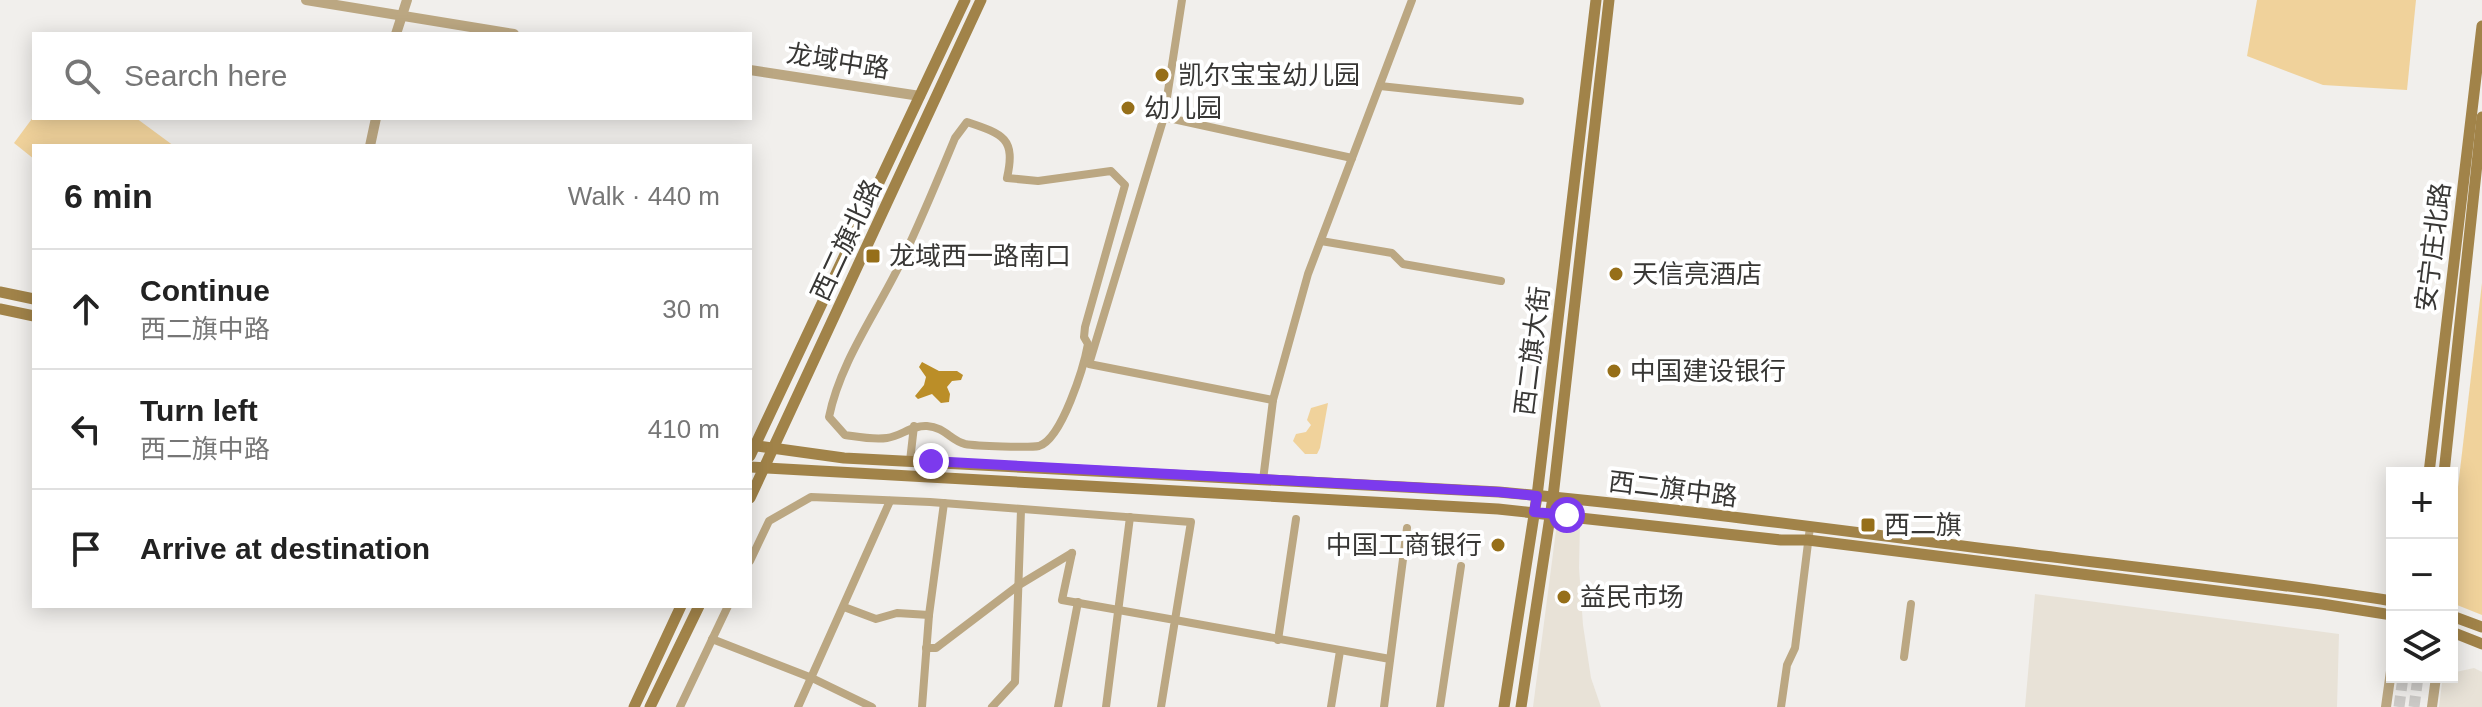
<!DOCTYPE html>
<html lang="en">
<head>
<meta charset="utf-8">
<style>
  body { margin:0; font-family:Helvetica,"Noto Sans SC",sans-serif; background:#f2f2f2; color:#222 }
  .controls { position:absolute; right:24px; bottom:24px; display:grid; overflow:hidden; border-radius:0px; box-shadow:0 4px 20px #0003 }
  .controls button { width:72px; height:72px; display:grid; place-items:center; padding:0; border:0; border-bottom:2px solid #e0e0e0; background:#fff; color:#222; font:40px sans-serif }
  .stop { position:absolute; width:24px; height:24px; margin:-18px; border:6px solid #7c3aed; border-radius:50%; background:#fff }
  .stop.end { background:#7c3aed; border-color:#fff; box-shadow:0 2px 8px #0008 }
  .list { margin:0; padding:0; list-style:none }
  h2 { display:flex; justify-content:space-between; align-items:center; height:104px; margin:0; padding:0 32px; font-size:34px }
  h2 small { font-size:26px; font-weight:400; color:#767676 }
  .list li { display:grid; grid-template-columns:52px 1fr auto; gap:24px; align-items:center; box-sizing:border-box; height:120px; padding:0 32px; border-top:2px solid #e0e0e0 }
  .list b { display:block; font-size:30px; white-space:nowrap }
  .list p { margin:0; font-size:26px; white-space:nowrap; color:#767676 }
  .list em { font-size:26px; font-style:normal; color:#767676 }
  .icon { flex:none; width:44px; height:44px; fill:none; stroke:currentColor; stroke-width:2; stroke-linecap:round; stroke-linejoin:round }
  .map { position:relative; flex:none; width:2482px; height:707px; overflow:hidden }
  .search { position:absolute; background:#fff; box-shadow:0 4px 20px #0003; left:32px; top:32px; width:720px; height:88px; display:flex; align-items:center; gap:20px; box-sizing:border-box; padding:0 28px; border-radius:0px; color:#767676; font-size:30px }
  .panel { position:absolute; background:#fff; box-shadow:0 4px 20px #0003; left:32px; top:144px; width:720px; height:464px; border-radius:0px }
  .map>svg:first-child { display:block }
  .built { fill:#e8e2d7 }
  .green { fill:#f0d29b }
  .water { fill:#bb8e28 }
  .lines { fill:none; stroke-linecap:round; stroke-linejoin:round }
  .secondary-tunnel { stroke:#cccac7; stroke-width:11; stroke-dasharray:11 5.5; stroke-linecap:butt }
  .minor { stroke:#bba782; stroke-width:8 }
  .tertiary { stroke:#bba782; stroke-width:10 }
  .secondary { stroke:#a18349; stroke-width:11 }
  .route { stroke:#7c3aed; stroke-width:10 }
  .poi-dot { fill:#966f19; stroke:#fff; stroke-width:3 }
  .labels { text-anchor:middle; stroke-width:8; stroke-linejoin:round; paint-order:stroke }
  .street-label { font-size:26px; fill:#383735; stroke:#fff }
  .poi-label { font-size:26px; fill:#383735; stroke:#fff; text-anchor:start }
</style>
</head>
<body>
<div class="map">
<svg width="2482" height="707" viewBox="0 0 2482 707">
  <rect width="100%" height="100%" fill="#f1efec"/>
  <g class="built">
    <path d="M1570,520L1580,523L1579,568L1583,625L1591,678L1601,707H1533L1557,523Z"/>
    <path d="M2035,594L2339,634L2337,707H2025Z"/>
    <path d="M2474,668L2482,672V707H2439L2442,683L2456,672Z"/>
  </g>
  <g class="green">
    <path d="M2257,0H2416L2407,90L2323,85L2247,56Z"/>
    <path d="M34,116V118H136L174,146H34V159L14,143Z"/>
    <path d="M2482,283V615L2457,605L2452,592V538Z"/>
    <path d="M1328,403L1320,448L1317,454H1305L1293,441L1296,434L1306,432L1311,425L1307,420L1311,408Z"/>
  </g>
  <path class="water" d="M922,362L939,371H957L963,375L961,380L952,381L947,387L950,394L949,402L941,403L932,394L918,399L915,396L924,385L926,377L919,367Z"/>
  <g class="lines">
    <g class="secondary-tunnel">
      <path d="M2399,707L2403,677"/>
      <path d="M2414,707L2418,677"/>
    </g>
    <g class="minor">
      <path d="M1182,0L1164,117L1089,364L1273,400"/>
      <path d="M1380,86L1520,101"/>
      <path d="M1164,117L1352,158"/>
      <path d="M967,122C1003,134 1016,138 1007,178L1038,181L1111,171L1125,185L1085,327L1084,337L1088,344C1084,366 1062,439 1039,446C1029,448 976,446 965,444C951,441 945,427 927,426C911,425 902,436 887,438C873,440 859,437 845,435L829,417C840,362 877,312 901,262C921,221 938,179 955,138Z"/>
      <path d="M1321,241L1392,253L1403,264L1501,281"/>
      <path d="M910,461L914,426"/>
      <path d="M1263,480L1273,400L1308,274L1412,0"/>
      <path d="M1072,553L1062,600L1175,620L1161,707"/>
      <path d="M750,561L769,521L811,497L930,502L1191,522L1175,620L1390,659"/>
      <path d="M844,607L876,619L897,613L929,615"/>
      <path d="M712,639L812,678L872,707"/>
      <path d="M1278,640L1296,519"/>
      <path d="M926,648H936L1019,585L1072,553"/>
      <path d="M1904,657L1911,604"/>
      <path d="M680,707L728,606"/>
      <path d="M798,707L890,501"/>
      <path d="M922,707L929,615L944,503"/>
      <path d="M992,707L1015,682L1021,510"/>
      <path d="M1058,707L1078,602"/>
      <path d="M1106,707L1130,517"/>
      <path d="M1331,707L1340,651"/>
      <path d="M1384,707L1407,528"/>
      <path d="M1440,707L1461,566"/>
      <path d="M1781,707L1787,665L1795,648L1810,527"/>
    </g>
    <g class="tertiary">
      <path d="M306,0L514,34"/>
      <path d="M396,34L407,0"/>
      <path d="M750,70L920,96"/>
      <path d="M370,146L376,118"/>
      <path d="M2386,707L2392,664"/>
      <path d="M2432,707L2436,677"/>
    </g>
    <g class="secondary">
      <path d="M0,292L34,299"/>
      <path d="M0,309L34,316"/>
      <path d="M750,445L844,458L1499,492C1670,507 1841,531 2012,552C2139,568 2266,581 2392,601"/>
      <path d="M750,456L965,0"/>
      <path d="M750,467L1498,509L1781,540H1808L2322,604L2392,615"/>
      <path d="M2429,473L2482,26"/>
      <path d="M2444,473L2482,117"/>
      <path d="M750,498L981,0"/>
      <path d="M2452,616L2482,627"/>
      <path d="M2452,632L2482,644"/>
      <path d="M634,707L681,606"/>
      <path d="M650,707L699,606"/>
      <path d="M1504,707L1537,496L1596,0"/>
      <path d="M1521,707L1553,497L1609,0"/>
    </g>
  </g>
  <g class="lines">
    <path class="route" d="M931,461L1499,492L1537,496L1534,512L1567,515"/>
  </g>
  <g class="poi-dot">
    <circle cx="1162" cy="75" r="8"/>
    <circle cx="1128" cy="108" r="8"/>
    <rect x="865" y="248" width="16" height="16" rx="4"/>
    <circle cx="1616" cy="274" r="8"/>
    <circle cx="1614" cy="371" r="8"/>
    <rect x="1860" y="517" width="16" height="16" rx="4"/>
    <circle cx="1498" cy="545" r="8"/>
    <circle cx="1564" cy="597" r="8"/>
  </g>
  <g class="labels">
    <g class="street-label">
      <text transform="translate(838 61) rotate(9)" y="9">龙域中路</text>
      <text transform="translate(846 240) rotate(-65)" y="9">西二旗北路</text>
      <text transform="translate(2433 247) rotate(-83)" y="9">安宁庄北路</text>
      <text transform="translate(1532 351) rotate(-83)" y="9">西二旗大街</text>
      <text transform="translate(1673 489) rotate(7)" y="9">西二旗中路</text>
    </g>
    <g class="poi-label">
      <text x="1178" y="84">凯尔宝宝幼儿园</text>
      <text x="1144" y="117">幼儿园</text>
      <text x="889" y="265">龙域西一路南口</text>
      <text x="1632" y="283">天信亮酒店</text>
      <text x="1630" y="380">中国建设银行</text>
      <text x="1884" y="534">西二旗</text>
      <text x="1482" y="554" text-anchor="end">中国工商银行</text>
      <text x="1580" y="606">益民市场</text>
    </g>
  </g>
</svg>
<div class="controls">
<button>+</button>
<button>−</button>
<button><svg class="icon" aria-label="layers" viewBox="0 0 24 24"><path d="M12 4l9 5-9 5-9-5zM3 14l9 5 9-5"/></svg></button>
</div>
<div class="stop" style="left:1567px;top:515px"></div>
<div class="stop end" style="left:931px;top:461px"></div>
<div class="search"><svg class="icon" aria-label="search" viewBox="0 0 24 24"><circle cx="10" cy="10" r="6"/><path d="M15 15l6 6"/></svg>Search here</div>
<section class="panel">
<h2>6 min<small>Walk · 440 m</small></h2>
<ul class="list">
<li><svg class="icon" aria-label="ahead" viewBox="0 0 24 24"><path d="M12 20V5M6 11l6-6 6 6"/></svg><div><b>Continue</b><p>西二旗中路</p></div><em>30 m</em></li>
<li><svg class="icon" aria-label="left" viewBox="0 0 24 24"><path d="M17 20v-9H6M10 6l-5 5 5 5"/></svg><div><b>Turn left</b><p>西二旗中路</p></div><em>410 m</em></li>
<li><svg class="icon" aria-label="arrive" viewBox="0 0 24 24"><path d="M6 21V4h12l-3 4 3 4H6"/></svg><div><b>Arrive at destination</b></div></li>
</ul>
</section>
</div>
</body>
</html>
